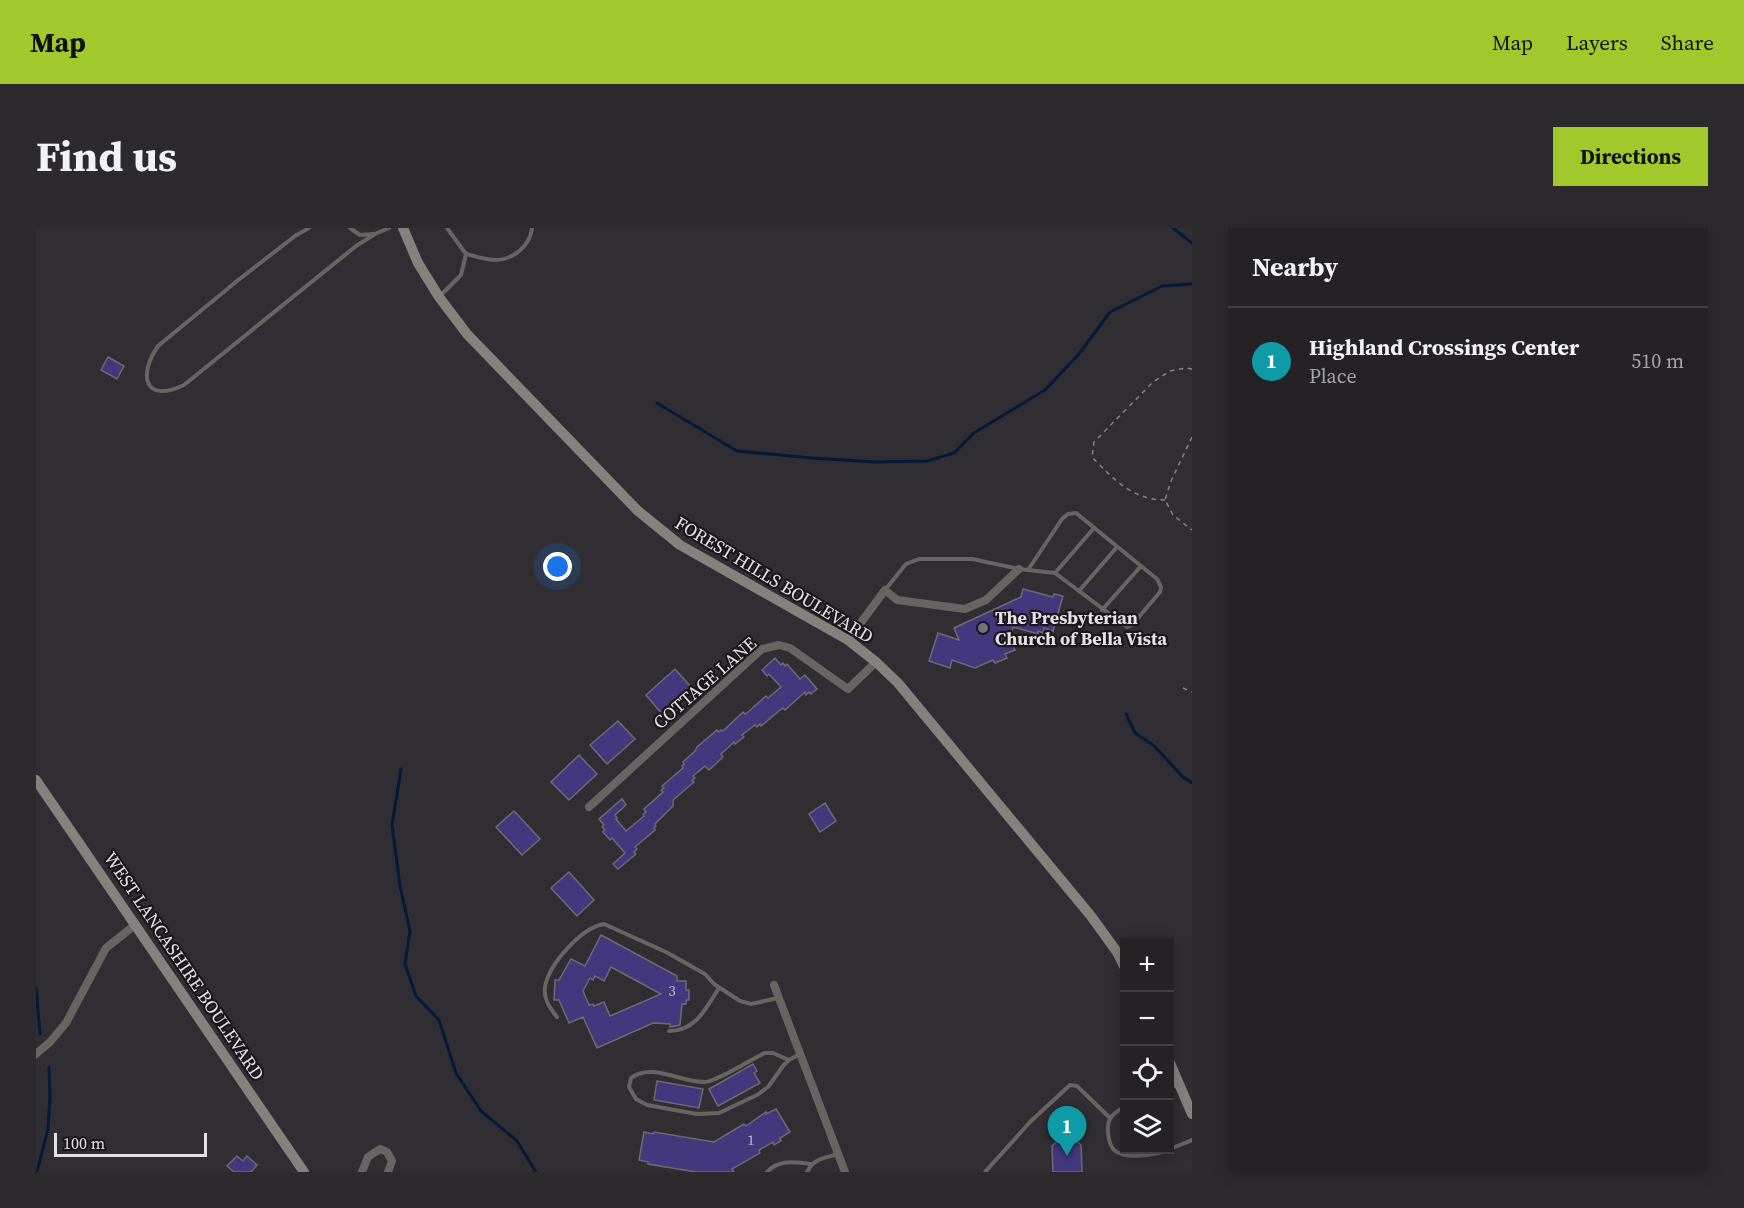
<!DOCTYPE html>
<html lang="en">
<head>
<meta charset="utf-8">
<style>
  body { margin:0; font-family:"Source Serif 4",serif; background:#2d2a2e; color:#f1f3f6 }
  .controls { position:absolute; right:18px; bottom:18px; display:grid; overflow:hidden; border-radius:0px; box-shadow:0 3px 15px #0003 }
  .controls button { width:54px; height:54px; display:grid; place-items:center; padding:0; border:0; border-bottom:2px solid #423f43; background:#252226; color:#f1f3f6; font:30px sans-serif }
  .scale { position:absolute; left:18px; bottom:15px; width:153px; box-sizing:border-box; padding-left:6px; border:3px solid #e3e1e5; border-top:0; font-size:16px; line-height:21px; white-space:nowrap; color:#e3e1e5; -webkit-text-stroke:4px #191719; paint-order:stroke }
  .you { position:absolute; left:522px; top:339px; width:21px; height:21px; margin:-15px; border:4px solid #fff; border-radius:50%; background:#1a73e8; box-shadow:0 0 0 9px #1a73e833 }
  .badge { display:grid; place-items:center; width:39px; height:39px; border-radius:50%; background:#a1c92b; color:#fff; font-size:20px; font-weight:700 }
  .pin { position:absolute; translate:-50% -50px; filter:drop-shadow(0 2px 3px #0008) }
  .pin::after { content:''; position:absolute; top:32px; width:21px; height:18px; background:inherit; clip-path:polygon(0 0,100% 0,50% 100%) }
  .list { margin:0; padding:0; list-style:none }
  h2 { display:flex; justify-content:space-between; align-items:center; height:78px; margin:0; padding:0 24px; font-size:26px }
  h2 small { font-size:20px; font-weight:400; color:#a3a4a7 }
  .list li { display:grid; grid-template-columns:39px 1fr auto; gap:18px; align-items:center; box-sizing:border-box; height:108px; padding:0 24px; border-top:2px solid #423f43 }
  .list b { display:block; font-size:22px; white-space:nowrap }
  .list p { margin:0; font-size:20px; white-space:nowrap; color:#a3a4a7 }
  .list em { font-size:20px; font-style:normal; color:#a3a4a7 }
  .icon { flex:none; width:33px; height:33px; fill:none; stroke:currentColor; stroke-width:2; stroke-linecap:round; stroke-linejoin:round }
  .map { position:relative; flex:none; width:1156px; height:944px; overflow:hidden; border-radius:0px }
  header { display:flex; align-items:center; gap:36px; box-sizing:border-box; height:84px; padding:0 30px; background:#a1c92b; color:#111 }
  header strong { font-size:28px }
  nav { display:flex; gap:33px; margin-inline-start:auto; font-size:21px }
  .intro { display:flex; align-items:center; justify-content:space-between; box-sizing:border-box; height:144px; padding:0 36px }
  h1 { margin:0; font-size:42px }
  .button { padding:15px 27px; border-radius:0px; background:#a1c92b; color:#111; font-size:21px; font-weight:700 }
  main { display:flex; gap:36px; padding:0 36px }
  aside { flex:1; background:#252226; border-radius:0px; box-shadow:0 3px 15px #0003 }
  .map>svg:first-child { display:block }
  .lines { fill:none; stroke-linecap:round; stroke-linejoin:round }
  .stream { stroke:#031b3b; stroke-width:3 }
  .building { fill:#43377e; stroke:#6b6b71; stroke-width:1.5; fill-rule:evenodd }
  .path { stroke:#868488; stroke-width:1.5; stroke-dasharray:4.5 4.5; stroke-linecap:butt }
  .service { stroke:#676562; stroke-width:4 }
  .minor { stroke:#676562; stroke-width:8 }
  .secondary { stroke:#85827e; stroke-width:10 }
  .worship-dot { fill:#6b7280; stroke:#191719; stroke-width:2 }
  .labels { text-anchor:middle; stroke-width:4.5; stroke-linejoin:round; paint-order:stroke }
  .number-label { font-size:15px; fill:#bbb6cb }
  .street-label { font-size:18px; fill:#e3e1e5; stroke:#191719 }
  .poi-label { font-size:18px; font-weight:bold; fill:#e3e1e5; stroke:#191719; text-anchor:start }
</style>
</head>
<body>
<header>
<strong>Map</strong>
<nav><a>Map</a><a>Layers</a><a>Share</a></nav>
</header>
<div class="intro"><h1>Find us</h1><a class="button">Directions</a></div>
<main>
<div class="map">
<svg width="1156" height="944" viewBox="0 0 1156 944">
  <rect width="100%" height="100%" fill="#312e33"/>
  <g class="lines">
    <g class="stream">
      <path d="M1137,0L1156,15"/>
      <path d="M621,175L701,223L775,230L840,234L891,233L918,225L938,205L1009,162L1043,126L1074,84L1126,58L1156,56"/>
      <path d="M1090,486L1099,505L1117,517L1147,549L1156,555"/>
      <path d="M365,541L356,597L364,658L374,703L369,736L380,768L403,792L420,845L445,883L481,913L500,944"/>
      <path d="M0,760L4,806"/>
      <path d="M1,944L12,901L14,869L13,839"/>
    </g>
  </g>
  <g class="building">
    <path d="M72,129L88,138L81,151L65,142Z"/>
    <path d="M987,361L1017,369L1018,366L1027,368L1017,403L1008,400L1007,405L1002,403V406L977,399L974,411L979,422L969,426L971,430L959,435L957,432L939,440L916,432L914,440L893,433L902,405L923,412L918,400L985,369Z"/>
    <path d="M739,430L745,437L747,435L749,438L751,436L764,451L769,447L781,461L775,466L773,464L770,467L769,464L749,482L747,480L744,482L725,498L724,496L721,499L719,497L706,507L708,509L699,516L698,514L685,526L687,529L673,542L669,538L657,548L659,550L656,552L658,554L637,572V578L619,596L620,598L618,600L619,602L599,619L601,621L598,624L600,626L582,641L577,636L589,625L576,610L574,612L567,604L569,602L566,599L568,597L563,591L586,571L590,577L579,587L581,590L580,591L590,603L608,588L607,586L610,584L608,581L627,564L625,562L628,560L626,558L647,540L646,538L648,536L647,534L659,523L661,519L681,502L683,504L685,502L687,503L707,484L709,486L712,484L730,468L732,470L745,459L733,446L731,448L726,442Z"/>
    <path d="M639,441L655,459L626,486L610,467Z"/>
    <path d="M582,493L599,511L571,536L554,517Z"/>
    <path d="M543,527L561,546L533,572L515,554Z"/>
    <path d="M789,575L800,593L784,604L773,586Z"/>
    <path d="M478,583L504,611L486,627L460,599Z"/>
    <path d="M533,644L558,672L541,688L515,660Z"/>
    <path d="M565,707L641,748V753H650V762H653V772H650V776H646L644,797L634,799V796L617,795L561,820L547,789L533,795L523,772H518L519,752H523L535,731L549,738ZM575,739L625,766L574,788L568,774L558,778L557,776L553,777L547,763L554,750L557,752L559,748L568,753Z"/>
    <path d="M717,836L721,843L718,845L724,855L682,878L673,861Z"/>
    <path d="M621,853L667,861L663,880L618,872Z"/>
    <path d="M740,881L754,904L744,910L745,913L738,917L737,914L723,922L724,925L696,941L698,944H660L612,936V934L603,932L608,904L617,906L618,904L678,914L708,896L710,898L730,884V886Z"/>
    <path d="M1031,903L1045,917L1046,944H1017L1016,918Z"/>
    <path d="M201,928L207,933L211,928L221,937L215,944H198L191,938Z"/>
  </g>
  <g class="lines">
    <g class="path">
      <path d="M1156,209L1135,253L1129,272L1137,287L1156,302"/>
      <path d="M1129,272C1097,272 1077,251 1056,229L1058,214L1117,154L1134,143L1150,140L1156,141"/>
      <path d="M1147,460L1156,464"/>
    </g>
    <g class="service">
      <path d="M273,0L259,8L201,53L122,118C102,147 108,176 148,157L320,18L339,6L353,0"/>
      <path d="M314,0L324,7L338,6"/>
      <path d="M411,0L430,26"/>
      <path d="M430,26C439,28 450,32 459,32C477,32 494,18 496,0"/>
      <path d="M405,67L425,47L430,26"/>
      <path d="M1019,345L1058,300"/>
      <path d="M849,362L870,336L883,331H936L983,341L1019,345L1091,399L1096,397L1124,364L1125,359L1121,351L1040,285L1032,286L1026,291L992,342"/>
      <path d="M1043,363L1081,319"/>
      <path d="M1066,382L1105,338"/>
      <path d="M521,789C514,780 507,771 509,759C513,736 545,700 568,696L630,724L669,746L678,756L704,773L715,776L742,770"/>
      <path d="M633,803C660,803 670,780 683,760"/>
      <path d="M753,832L737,825H729C715,831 682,853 669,854C645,855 617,834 595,850L593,859L600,871L611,877L661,886L683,885L721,867L732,859L747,838L753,832L764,826"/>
      <path d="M1134,860L1142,856"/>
      <path d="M1088,879C1083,882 1077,885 1074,891C1070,898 1072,916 1078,922C1089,932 1120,927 1132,922"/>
      <path d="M1134,921L1156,912"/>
      <path d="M731,944C743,931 759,934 775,936"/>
      <path d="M771,944C777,931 788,930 802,926"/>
      <path d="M949,944L995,893L1034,857L1041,858L1074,890"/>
    </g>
    <g class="minor">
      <path d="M812,412L849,362L861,372L929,381L950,372L983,341"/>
      <path d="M553,579L726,421L743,417L754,420L812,461L840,434"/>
      <path d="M738,757L809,944"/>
      <path d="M0,826L14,814L30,795L70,720L99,697"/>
      <path d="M326,944L332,929L344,921L351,924L356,933L352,944"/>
    </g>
    <g class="secondary">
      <path d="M367,0L382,35L403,69L431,106L601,282L644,317L812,412L840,434L862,455L1055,688L1081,724L1088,738"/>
      <path d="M0,552L268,944"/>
      <path d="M1134,835L1156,886"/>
    </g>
  </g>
  <circle class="worship-dot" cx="947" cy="400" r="6"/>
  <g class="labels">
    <g class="number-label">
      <text x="636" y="768">3</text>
      <text x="715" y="917">1</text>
    </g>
    <g class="street-label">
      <text transform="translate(738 352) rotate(31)" y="6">FOREST HILLS BOULEVARD</text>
      <text transform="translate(669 455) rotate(-41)" y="6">COTTAGE LANE</text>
      <text transform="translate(148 738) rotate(56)" y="6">WEST LANCASHIRE BOULEVARD</text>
    </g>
    <g class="poi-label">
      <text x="959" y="396">The Presbyterian<tspan x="959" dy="21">Church of Bella Vista</tspan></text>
    </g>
  </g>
</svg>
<div class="controls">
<button>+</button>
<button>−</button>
<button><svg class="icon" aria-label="locate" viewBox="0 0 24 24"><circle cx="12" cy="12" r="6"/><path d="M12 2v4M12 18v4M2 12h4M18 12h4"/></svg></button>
<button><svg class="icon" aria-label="layers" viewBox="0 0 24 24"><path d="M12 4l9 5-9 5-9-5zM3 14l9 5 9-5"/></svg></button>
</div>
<div class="scale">100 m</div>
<div class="you"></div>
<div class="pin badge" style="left:1031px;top:928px;background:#0f9aa8">1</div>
</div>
<aside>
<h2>Nearby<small></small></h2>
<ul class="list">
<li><span class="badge" style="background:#0f9aa8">1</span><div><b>Highland Crossings Center</b><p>Place</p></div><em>510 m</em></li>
</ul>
</aside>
</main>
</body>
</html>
